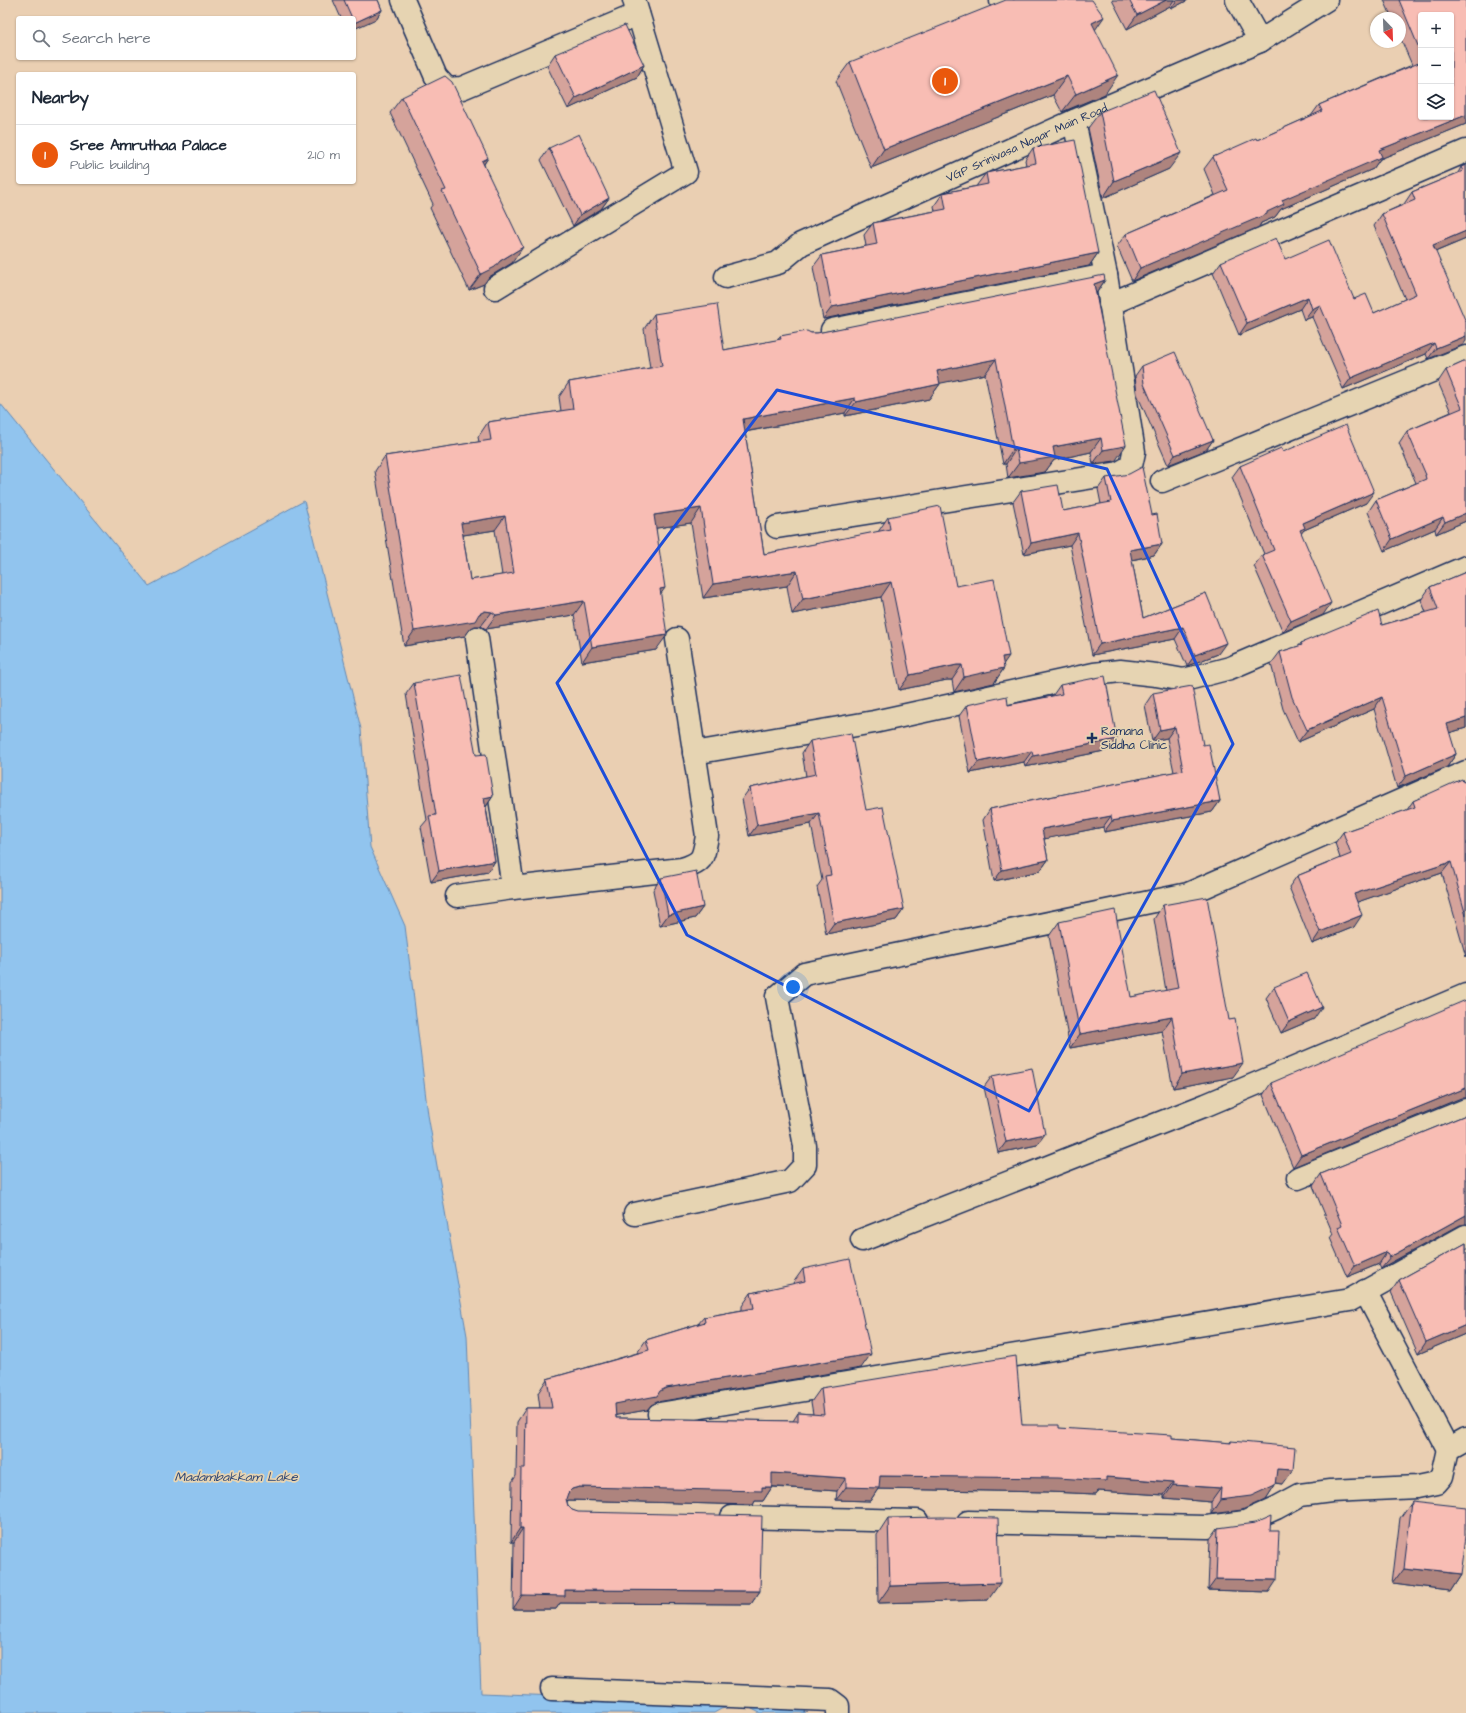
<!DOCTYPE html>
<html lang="en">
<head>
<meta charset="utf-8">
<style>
  body { margin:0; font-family:"Architects Daughter",sans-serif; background:#f2f2f3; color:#1f2937 }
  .controls { position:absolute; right:12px; top:12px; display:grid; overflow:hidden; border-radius:4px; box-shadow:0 1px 3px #0004 }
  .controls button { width:36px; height:36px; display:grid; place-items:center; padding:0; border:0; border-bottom:1px solid #e0e1e3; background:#fff; color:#1f2937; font:20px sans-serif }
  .compass { position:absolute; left:1370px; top:12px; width:36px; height:36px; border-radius:50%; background:#fff; box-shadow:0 1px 3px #0004; rotate:157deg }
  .you { position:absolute; left:793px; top:987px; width:14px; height:14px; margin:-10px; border:3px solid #fff; border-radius:50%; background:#1a73e8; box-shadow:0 0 0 6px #1a73e833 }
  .badge { display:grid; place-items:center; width:26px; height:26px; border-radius:50%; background:#ea580c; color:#fff; font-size:13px; font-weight:700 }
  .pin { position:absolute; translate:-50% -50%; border:2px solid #fff; box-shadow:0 1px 4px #0006 }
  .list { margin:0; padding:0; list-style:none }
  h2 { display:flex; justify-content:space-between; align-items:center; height:52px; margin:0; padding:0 16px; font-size:17px }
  h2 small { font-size:13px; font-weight:400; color:#747a83 }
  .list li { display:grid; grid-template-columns:26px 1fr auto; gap:12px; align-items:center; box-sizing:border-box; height:60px; padding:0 16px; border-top:1px solid #e0e1e3 }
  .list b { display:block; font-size:15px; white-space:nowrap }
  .list p { margin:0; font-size:13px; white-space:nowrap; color:#747a83 }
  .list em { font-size:13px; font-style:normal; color:#747a83 }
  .icon { flex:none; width:22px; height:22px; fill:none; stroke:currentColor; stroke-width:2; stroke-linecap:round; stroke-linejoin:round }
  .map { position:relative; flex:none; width:1466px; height:1713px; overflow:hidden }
  .search { position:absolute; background:#fff; box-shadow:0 1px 3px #0004; left:16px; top:16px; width:340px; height:44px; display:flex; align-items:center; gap:10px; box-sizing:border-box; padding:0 14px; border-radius:4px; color:#747a83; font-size:15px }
  .panel { position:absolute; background:#fff; box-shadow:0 1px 3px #0004; left:16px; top:72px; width:340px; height:112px; border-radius:4px }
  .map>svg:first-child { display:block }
  .water { fill:#91c4ee; stroke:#6288b4 }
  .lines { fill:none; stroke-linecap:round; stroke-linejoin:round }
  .minor-casing { stroke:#1b2f5e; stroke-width:25 }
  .minor { stroke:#e6d4b2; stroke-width:22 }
  .wall { fill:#d5a39b; stroke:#1b2f5e; fill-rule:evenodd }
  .shaded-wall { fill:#ae847e; stroke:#1b2f5e }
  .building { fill:#f8bdb4; stroke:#1b2f5e; fill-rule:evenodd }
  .marked { fill:none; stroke:#1d4ed8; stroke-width:3; stroke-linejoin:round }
  .poi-dot { fill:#1b2f5e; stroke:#e6d4b2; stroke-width:1.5 }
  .labels { text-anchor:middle; stroke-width:3.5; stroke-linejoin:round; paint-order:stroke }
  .street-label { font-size:12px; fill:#1b2f5e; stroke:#e6d4b2 }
  .poi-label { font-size:12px; fill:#1b2f5e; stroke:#e6d4b2; text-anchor:start }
  .water-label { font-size:13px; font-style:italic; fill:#2d4574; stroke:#e6d4b2 }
</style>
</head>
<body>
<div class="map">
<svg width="1466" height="1713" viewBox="0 0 1466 1713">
  <rect width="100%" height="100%" fill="#eacfb2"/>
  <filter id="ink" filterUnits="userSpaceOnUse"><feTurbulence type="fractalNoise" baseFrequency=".025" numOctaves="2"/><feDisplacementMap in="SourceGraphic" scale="8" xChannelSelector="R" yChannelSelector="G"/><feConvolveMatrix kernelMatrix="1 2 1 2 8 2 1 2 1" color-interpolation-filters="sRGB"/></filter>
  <g filter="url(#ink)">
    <path class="water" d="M0,403L149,586L304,501L361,729L370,847L405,926L428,1115L467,1336L481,1693L807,1706L805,1713H760L750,1708L736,1706L721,1709L714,1713H0Z"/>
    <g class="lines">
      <g class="minor-casing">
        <g id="minor">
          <path d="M403,0L436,77L447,89L462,88L638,14"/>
          <path d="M1237,0L1260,41"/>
          <path d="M1001,1L1002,0"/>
          <path id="s1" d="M726,277L778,263L801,244L1074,121L1260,41L1326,0"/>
          <path d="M495,288L686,172L634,0"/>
          <path d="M1110,304L1466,151"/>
          <path d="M832,330L1106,275"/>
          <path d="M1162,481L1466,357"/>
          <path d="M777,527L1119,473L1131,466L1134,452L1106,275L1074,121"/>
          <path d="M477,638L513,888"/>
          <path d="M694,753L874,722L1094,674L1120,671L1156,675L1184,680L1230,668L1466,567"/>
          <path d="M457,896L513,888L682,869C704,862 703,858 707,836L677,639"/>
          <path d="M1298,1178L1466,1110"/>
          <path d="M635,1214L790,1181L805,1165V1146L777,997L804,974L1188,894L1466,772"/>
          <path d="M862,1240L1206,1105L1466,995"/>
          <path d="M1365,1291L1448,1449"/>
          <path d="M659,1414L1350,1300L1466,1236"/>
          <path d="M732,1517L917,1521"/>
          <path d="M968,1522L1207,1527L1245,1522L1276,1508L1300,1495L1331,1491L1417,1487L1436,1483L1442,1476L1448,1449L1466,1439"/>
          <path d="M552,1689L830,1700L838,1706V1713"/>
        </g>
      </g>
      <use href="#minor" class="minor"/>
    </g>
    <g class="wall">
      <path d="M333,0H378L382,10L376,19L341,18Z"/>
      <path d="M1112,0H1188L1171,9L1170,6L1127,29Z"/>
      <path d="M1384,0H1466V124L1380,159L1373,169L1281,209L1275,217L1261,223L1259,227L1132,281L1117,246L1126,234L1215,195L1204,169L1213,157L1257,140L1311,116L1319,105L1412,65L1400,37V18H1392ZM1421,15L1451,117H1421Z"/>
      <path d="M1095,30L1105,94L1062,112L1053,95L871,168L836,81L850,62Z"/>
      <path d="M555,54L644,65L637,77L568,109L547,66Z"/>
      <path d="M402,97L488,158L484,164L512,263L489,277L484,284L469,290L430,208L433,204L390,113Z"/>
      <path d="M1100,112L1169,169L1103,198L1088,128Z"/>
      <path d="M549,148L609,198L601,209L573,226L541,160Z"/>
      <path d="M1033,148L1098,253L1089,266L823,319L813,267L822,255L866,246L864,235L873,223L935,211L934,206L943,193L977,186V185L986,173L1026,165L1025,160Z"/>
      <path d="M1466,165V239L1435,252L1463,345L1428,359L1426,354L1343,389L1312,317L1304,320L1300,309L1239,335L1213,273L1221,262L1285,259L1354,299L1374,313L1405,299L1374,226L1382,214L1404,204L1412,192L1458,173L1461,167Z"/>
      <path d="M1105,280L1096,294L1116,460L1115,461L1093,464L1091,452L1054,460L1045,472L1008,478L1006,464H1003L985,374L939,383L940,384L929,399L845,416V413L745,432L764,554L878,532L888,517L956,586L1003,664L1004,668L994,683L954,692L952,680H947L899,690L881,597L792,614L787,586L703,598L691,523L656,528L660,594L656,650L582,662L574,615L486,629L481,626H475L471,628L465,636L404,646L375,471L385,456L479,442L478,437L488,422L561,411L559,397L569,382L650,368L644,329L654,314L724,350L778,340L780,336L811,333H817ZM495,530L502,575L470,580L463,535Z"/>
      <path d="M1466,361V521L1436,534L1435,529L1384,551L1368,512L1376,500L1416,483L1399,443L1407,431L1451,412L1438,382L1446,370Z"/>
      <path d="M1142,366L1213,440L1206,450L1168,465L1137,394L1135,376Z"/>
      <path d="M1283,452L1366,503L1304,530L1301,533L1323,615L1283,632L1254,566L1262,555L1264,554L1232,477L1240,466Z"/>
      <path d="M1106,478L1152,515L1162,544L1154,555L1132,560L1143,618L1206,593L1218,654L1187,666L1175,639L1092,655L1070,545L1024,554L1013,502L1021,491L1063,511L1101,504L1098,489Z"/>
      <path d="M1466,572V728L1449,733L1456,754L1447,767L1397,788L1374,709L1298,742L1283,709L1271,664L1280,652L1299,646L1301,643L1382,625L1426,612L1421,600L1430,587Z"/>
      <path d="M414,683L476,755L493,796L486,807L495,861L488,872L431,882L421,827L427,820L406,694Z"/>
      <path d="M1060,685L1117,739L1109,750L1025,767L1024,762L970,773L959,716L967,705H1008L1053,695Z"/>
      <path d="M1153,693L1203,745L1220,801L1212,812L1104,832L1103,827L1044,839L1048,860L1040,871L994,881L983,820L990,809L1174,772L1167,738L1152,741L1145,705Z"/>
      <path d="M810,741L866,810L904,909L896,920L826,934L817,887L822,880L811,824L749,836L742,799L750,788L806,776L802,753Z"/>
      <path d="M1466,781V957L1442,873L1357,902L1354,927L1312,944L1289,887L1297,876L1340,858L1335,843L1343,832L1407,810L1413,801Z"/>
      <path d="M661,878L703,907L695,918L660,926L653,890Z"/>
      <path d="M1163,905L1233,1077L1173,1088L1162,1031L1070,1048L1049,936L1059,922L1131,997L1166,991L1154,919Z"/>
      <path d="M1274,987L1314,1019L1281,1033L1266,998Z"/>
      <path d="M992,1076L1037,1145L998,1153L984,1087Z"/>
      <path d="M1271,1083L1461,1098L1293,1167L1263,1095Z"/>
      <path d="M1466,1115V1224L1460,1225L1381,1268L1379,1264L1347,1277L1330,1238L1333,1234L1313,1186L1321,1174Z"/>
      <path d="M1466,1243V1332L1465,1334L1418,1354L1391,1292L1399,1280Z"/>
      <path d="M803,1269L861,1368L657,1402L651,1405L647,1410L616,1415V1418L793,1421L798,1413L813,1414L811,1402L821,1388L1022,1425L1172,1438L1230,1443L1231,1441L1283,1484L1276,1483L1266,1499L1242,1510L1211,1514V1502L1164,1498V1495L1098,1491L1096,1494L1048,1492L878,1489L870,1501L836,1500L837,1491L772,1487L763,1501H755L753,1505L569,1500L567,1501L568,1506L572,1510L760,1591L751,1604L560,1603L556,1609H513L514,1542H511L512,1482L516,1476L517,1422L526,1408H540L538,1393L547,1379L637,1353L646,1340L698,1324L704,1317L742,1310V1306L751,1293L794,1284L793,1283Z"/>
      <path d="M1412,1501L1461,1574L1450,1591L1392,1584L1400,1518Z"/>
      <path d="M888,1518L988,1600L878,1603L877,1535Z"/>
      <path d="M1218,1528L1270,1530L1269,1592L1208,1590L1210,1539Z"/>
    </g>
    <g class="shaded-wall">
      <path d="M1166,0H1174L1170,6L1127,29L1137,15Z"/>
      <path d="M1177,0H1188L1171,9Z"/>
      <path d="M382,10L376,19L354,29V23Z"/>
      <path d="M1104,17L1091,36L1092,23Z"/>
      <path d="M644,65L637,77L568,109L576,98Z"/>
      <path d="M1118,75L1105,94L1062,112L1076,94Z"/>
      <path d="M1067,76L1053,95L871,168L884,149Z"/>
      <path d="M1466,115V124L1380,159L1373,169L1281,209L1275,217L1261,223L1259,227L1132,281L1140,268L1267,212L1282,200L1379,150Z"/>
      <path d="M1181,153L1169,169L1103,198L1114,181Z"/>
      <path d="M488,158L476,175L482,161Z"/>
      <path d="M609,198L601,209L573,226L580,215Z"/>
      <path d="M1466,231V239L1425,256L1433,245Z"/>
      <path d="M523,247L512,263L489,277L484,284L469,290L481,274L500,261Z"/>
      <path d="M1098,253L1089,266L823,319L832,307Z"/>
      <path d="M1105,280L1095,295L1094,284Z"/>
      <path d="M1308,297L1300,309L1239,335L1247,323Z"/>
      <path d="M1320,305L1312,317L1304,320L1312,309Z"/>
      <path d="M1466,336V341L1463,345L1428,359L1436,348Z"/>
      <path d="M1434,343L1426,354L1343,389L1351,378Z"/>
      <path d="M996,359L985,374L927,386L937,371Z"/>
      <path d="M940,384L929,399L845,416L856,402Z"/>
      <path d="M855,398L845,413L733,434L743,419Z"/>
      <path d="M1101,438L1091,452L1054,460L1045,472L1008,478L1019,463L1053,447Z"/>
      <path d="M1213,440L1206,450L1168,465L1175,455Z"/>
      <path d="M1126,445L1116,460L1115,461L1093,464L1103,450Z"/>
      <path d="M1013,449H1016L1006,464H1003Z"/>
      <path d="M1374,492L1366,503L1304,530L1297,539L1292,541L1303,523Z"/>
      <path d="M701,508L691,523L644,530L654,515Z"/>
      <path d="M1466,513V521L1436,534L1445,522Z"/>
      <path d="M505,516L495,530L451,537L461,523Z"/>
      <path d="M1443,517L1435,529L1384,551L1392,539Z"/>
      <path d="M1078,533L1070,545L1024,554L1031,543Z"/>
      <path d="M1162,544L1154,555L1122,562L1130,550Z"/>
      <path d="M797,571L787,586L703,598L713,584Z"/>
      <path d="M891,582L881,597L792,614L803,599Z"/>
      <path d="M665,588L655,602L660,589Z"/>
      <path d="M584,601L574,615L486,629L496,615Z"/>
      <path d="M1331,603L1323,615L1283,632L1291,621Z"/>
      <path d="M485,611L492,612L481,626H475L471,628L465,636L404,646L414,631L479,614Z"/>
      <path d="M1183,627L1175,639L1092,655L1100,644Z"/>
      <path d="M667,635L656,650L582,662L592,647Z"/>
      <path d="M1226,643L1218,654L1187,666L1195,655Z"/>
      <path d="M1009,656L1000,669L1004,668L994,683L954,692L964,677L1002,657Z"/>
      <path d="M957,665H962L952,680H947L899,690L910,675Z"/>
      <path d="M1382,697L1374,709L1298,742L1307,730Z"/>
      <path d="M1466,718V728L1438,736L1447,724Z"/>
      <path d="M1175,727L1167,738L1152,741L1160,730Z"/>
      <path d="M1117,739L1109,750L1025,767L1033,756Z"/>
      <path d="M1032,751L1024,762L970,773L978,762Z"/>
      <path d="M1456,754L1447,767L1397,788L1406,776Z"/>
      <path d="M493,796L485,808L484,798Z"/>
      <path d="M1220,801L1212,812L1104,832L1112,821Z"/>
      <path d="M819,813L811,824L749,836L757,825Z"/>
      <path d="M1111,816L1103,827L1034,841L1042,829Z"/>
      <path d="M1048,860L1040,871L994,881L1002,870Z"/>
      <path d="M495,861L488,872L431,882L439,871Z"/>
      <path d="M1451,862L1442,873L1346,906L1354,894Z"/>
      <path d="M703,907L695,918L660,926L668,915Z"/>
      <path d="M904,909L896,920L826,934L834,923Z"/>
      <path d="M1362,915L1354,927L1312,944L1320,932Z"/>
      <path d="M1322,1007L1314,1019L1281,1033L1289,1022Z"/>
      <path d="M1172,1017L1162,1031L1070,1048L1080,1034Z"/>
      <path d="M1243,1063L1233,1077L1173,1088L1182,1074Z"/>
      <path d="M1466,1088V1098H1461L1293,1167L1301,1155Z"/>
      <path d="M1045,1134L1037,1145L998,1153L1006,1142Z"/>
      <path d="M1466,1215V1224L1460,1225L1381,1268L1390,1257Z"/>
      <path d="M1387,1252L1379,1264L1347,1277L1355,1266Z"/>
      <path d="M1466,1325V1332L1465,1334L1418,1354L1426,1342Z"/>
      <path d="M871,1354L861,1368L657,1402L651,1405L647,1410L606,1417L615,1404L666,1388Z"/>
      <path d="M1277,1469L1293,1470L1283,1484L1267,1482Z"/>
      <path d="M772,1473L846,1478L837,1491L763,1486Z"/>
      <path d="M880,1476L1106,1477L1173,1482L1164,1495L1098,1491L1096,1494L1048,1492L878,1489L870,1501L836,1500L846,1487Z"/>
      <path d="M1173,1485L1221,1488L1211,1502L1164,1498Z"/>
      <path d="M1275,1485L1266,1499L1242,1510L1211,1514L1220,1500Z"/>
      <path d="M579,1487H772L763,1501H755L753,1505L569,1500L563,1502L568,1493L572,1489Z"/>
      <path d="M520,1528H523L514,1542H511Z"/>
      <path d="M1404,1568L1461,1574L1450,1591L1392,1584Z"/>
      <path d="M1216,1579L1277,1580L1269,1592L1208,1590Z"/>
      <path d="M1000,1583L988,1600L878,1603L890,1586Z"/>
      <path d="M565,1590L760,1591L751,1604L560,1603L556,1609H513L522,1595Z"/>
    </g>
    <g class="building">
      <path d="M344,0H378L382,10L354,23V18H352Z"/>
      <path d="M1006,0H1092L1104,17L1092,23L1118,75L1076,94L1067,76L884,149L850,62Z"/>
      <path d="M1129,0H1166L1137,15Z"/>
      <path d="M1399,0H1466V115L1379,150L1382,157L1282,200L1284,204L1267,212V214L1140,268L1126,234L1228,190L1213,157L1256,138L1257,140L1322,111L1319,105L1421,62V117H1451V15H1421V53Z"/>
      <path d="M625,25L644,65L576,98L555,54Z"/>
      <path d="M445,76L452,82L488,158L482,161L523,247L500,261L495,267L481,274L442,191L446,190L402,97Z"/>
      <path d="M1154,90L1181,153L1114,181L1100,112Z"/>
      <path d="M579,134L609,198L580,215L549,148Z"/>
      <path d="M1075,140L1098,253L832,307L822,255L877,244L873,223L946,209L943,193L988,184L986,173L1036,163L1033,148Z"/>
      <path d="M1466,165V231L1433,245L1466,322V336L1436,348L1434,343L1351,378L1320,305L1312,309L1308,297L1247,323L1221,262L1276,238L1285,259L1329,240L1354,299L1366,294L1374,313L1416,294L1382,214L1415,200L1412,192L1463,171L1461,167Z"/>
      <path d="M1104,275L1105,280L1094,284L1126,445L1125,446L1103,450L1101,438L1053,447L1055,457L1019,463L1016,449H1013L996,359L937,371L940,384L856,402L855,398L743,419L764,554L890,529L888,517L940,506L956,586L994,579L1009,656L1002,657L1004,668L964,677L962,665H957L910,675L891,582L803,599L797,571L713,584L701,508L654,515L665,588L660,589L667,635L592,647L584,601L496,615L492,612L485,611L479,614L475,621L414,631L385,456L491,440L488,422L573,409L569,382L662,366L654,314L717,304L724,350L781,339L780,336L807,331L811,333H817ZM505,516L514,573L470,580L461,523Z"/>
      <path d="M1175,352L1213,440L1175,455L1144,384L1142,366Z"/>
      <path d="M1466,361V513L1445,522L1443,517L1392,539L1376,500L1426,479L1425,475H1426L1407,431L1462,408L1446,370Z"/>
      <path d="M1346,425L1374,492L1303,523L1305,528L1300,530L1331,603L1291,621L1262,555L1274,550L1240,466L1281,448L1283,452Z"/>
      <path d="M1142,467L1152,515L1157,514L1162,544L1130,550L1143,618L1206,593L1226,643L1195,655L1183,627L1100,644L1078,533L1031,543L1021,491L1058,485L1063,511L1111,502L1106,478L1129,474Z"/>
      <path d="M1466,572V718L1447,724L1456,754L1406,776L1382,697L1307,730L1292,697L1280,652L1302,645L1301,643L1378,611L1382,625L1438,609L1430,587Z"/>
      <path d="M461,675L476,755L486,754L493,796L484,798L495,861L439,871L429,816L436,815L414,683Z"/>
      <path d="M1105,676L1117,739L1033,756L1032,751L978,762L967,705L1007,696L1008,705L1062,694L1060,685Z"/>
      <path d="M1192,686L1203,745L1209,744L1220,801L1112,821L1111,816L1042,829L1048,860L1002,870L990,809L1183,770L1175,727L1160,730L1153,693Z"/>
      <path d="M851,733L866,810L883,807L904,909L834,923L825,876L831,875L819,813L757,825L750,788L816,774L810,741Z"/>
      <path d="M1462,779L1463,782L1466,781V916L1451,862L1354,894L1362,915L1320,932L1297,876L1351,854L1343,832L1415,807L1413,801Z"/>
      <path d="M696,871L703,907L668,915L661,878Z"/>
      <path d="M1207,897L1229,1020L1235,1019L1243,1063L1182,1074L1172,1017L1080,1034L1059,922L1115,910L1131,997L1178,988L1163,905Z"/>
      <path d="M1307,973L1322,1007L1289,1022L1274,987Z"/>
      <path d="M1466,1000V1088L1301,1155L1271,1083Z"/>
      <path d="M1032,1068L1045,1134L1006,1142L992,1076Z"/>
      <path d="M1466,1115V1215L1390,1257L1387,1252L1355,1266L1338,1227L1342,1225L1321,1174Z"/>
      <path d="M1466,1243V1325L1426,1342L1399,1280Z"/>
      <path d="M850,1259L871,1354L666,1388L660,1391L657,1396L615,1404L616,1418L798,1421V1413L824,1415L821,1388L1016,1356L1022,1425H1059V1428L1172,1435V1438L1231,1443V1441L1295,1447L1293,1470L1277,1469L1275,1485L1251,1496L1220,1500L1221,1488L1173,1485V1482L1106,1477V1481L1058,1478L880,1476L879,1488L846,1487V1478L772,1473V1487H762V1491L579,1487L572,1489L568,1493L566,1499L568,1506L572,1510L578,1512L762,1516L760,1591L565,1590V1596L522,1595L523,1528H520L521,1468H525L526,1408H552L547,1379L649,1350L646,1340L705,1322L704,1317L754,1308L751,1293L805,1281L803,1269Z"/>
      <path d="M1412,1501L1466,1507V1536L1461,1574L1404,1568Z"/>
      <path d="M1271,1516L1270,1530H1279L1277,1580L1216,1579L1218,1528L1255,1523Z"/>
      <path d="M941,1517L998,1518L1000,1583L890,1586L888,1518Z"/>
    </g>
  </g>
  <path class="marked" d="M777,390L1107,469L1233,744L1029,1111L687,935L557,683Z"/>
  <path class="poi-dot" d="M1090 732h4v4h4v4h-4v4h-4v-4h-4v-4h4z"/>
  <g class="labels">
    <g class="street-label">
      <text dy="4" stroke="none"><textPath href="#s1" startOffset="331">VGP Srinivasa Nagar Main Road</textPath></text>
    </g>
    <g class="poi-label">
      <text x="1101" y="735">Ramana<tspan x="1101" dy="14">Siddha Clinic</tspan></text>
    </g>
    <g class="water-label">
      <text x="236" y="1481">Madambakkam Lake</text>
    </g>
  </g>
</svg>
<div class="controls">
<button>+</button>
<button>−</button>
<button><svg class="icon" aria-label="layers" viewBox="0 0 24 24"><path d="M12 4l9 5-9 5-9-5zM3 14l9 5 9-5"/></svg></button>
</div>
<svg class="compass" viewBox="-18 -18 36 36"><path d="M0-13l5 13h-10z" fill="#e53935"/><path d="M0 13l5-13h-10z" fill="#747a83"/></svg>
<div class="you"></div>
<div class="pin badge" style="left:945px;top:81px">1</div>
<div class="search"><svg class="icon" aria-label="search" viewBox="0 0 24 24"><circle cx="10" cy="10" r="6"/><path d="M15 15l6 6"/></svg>Search here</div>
<section class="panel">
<h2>Nearby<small></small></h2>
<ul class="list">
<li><span class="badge">1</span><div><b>Sree Amruthaa Palace</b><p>Public building</p></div><em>210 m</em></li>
</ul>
</section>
</div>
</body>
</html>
